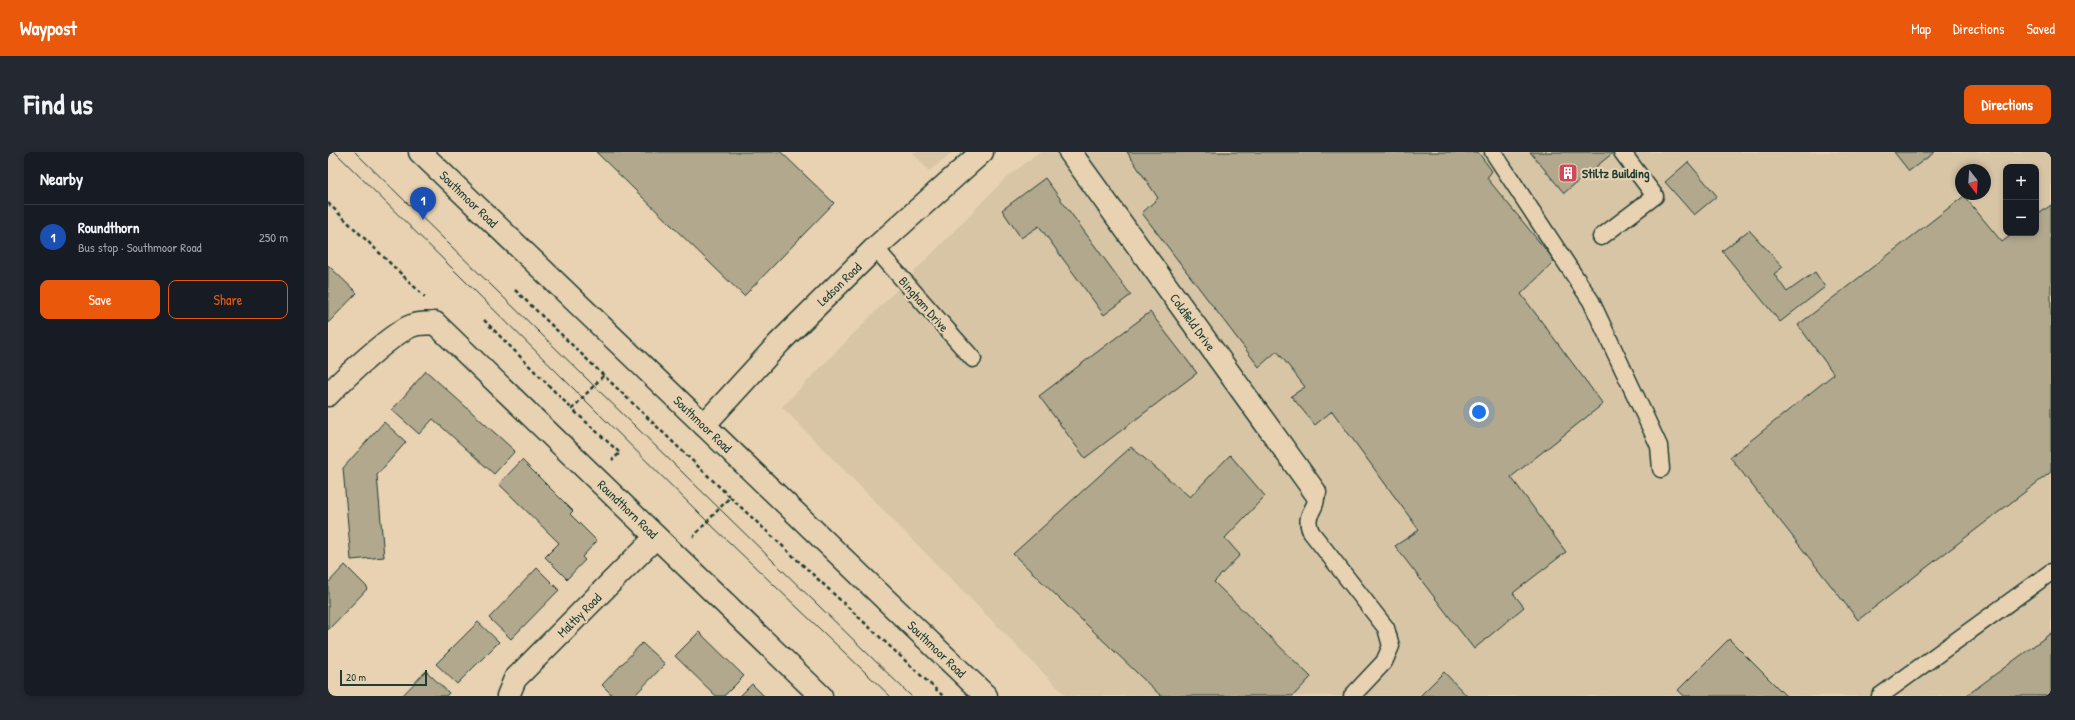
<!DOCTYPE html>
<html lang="en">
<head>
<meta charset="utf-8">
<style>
  body { margin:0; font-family:"Patrick Hand",sans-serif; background:#242831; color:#f1f3f6 }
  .controls { position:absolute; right:12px; top:12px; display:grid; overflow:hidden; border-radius:8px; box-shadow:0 2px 6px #0003 }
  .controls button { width:36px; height:36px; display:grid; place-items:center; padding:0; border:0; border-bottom:1px solid #363941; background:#171b24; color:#f1f3f6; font:20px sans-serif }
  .compass { position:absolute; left:1627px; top:12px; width:36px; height:36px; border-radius:50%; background:#171b24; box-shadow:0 2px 6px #0003; rotate:163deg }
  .scale { position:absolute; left:12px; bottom:10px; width:87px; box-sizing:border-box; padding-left:4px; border:2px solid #1f3d34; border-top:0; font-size:11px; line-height:14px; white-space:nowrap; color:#1f3d34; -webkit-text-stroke:3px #e8d2b1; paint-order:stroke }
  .you { position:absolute; left:1151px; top:260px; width:14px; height:14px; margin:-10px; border:3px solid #fff; border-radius:50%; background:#1a73e8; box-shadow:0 0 0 6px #1a73e833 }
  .badge { display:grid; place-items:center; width:26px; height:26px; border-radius:50%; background:#ea580c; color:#fff; font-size:13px; font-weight:700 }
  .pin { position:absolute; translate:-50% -33px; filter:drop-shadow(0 1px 2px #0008) }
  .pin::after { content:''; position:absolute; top:21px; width:14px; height:12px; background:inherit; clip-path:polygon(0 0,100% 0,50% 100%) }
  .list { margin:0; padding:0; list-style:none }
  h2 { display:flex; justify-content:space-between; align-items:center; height:52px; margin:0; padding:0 16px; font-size:17px }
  h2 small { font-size:13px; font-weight:400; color:#9ea1a6 }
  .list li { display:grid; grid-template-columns:26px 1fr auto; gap:12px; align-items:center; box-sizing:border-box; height:64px; padding:0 16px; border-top:1px solid #363941 }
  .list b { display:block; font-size:15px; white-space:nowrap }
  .list p { margin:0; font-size:13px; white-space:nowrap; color:#9ea1a6 }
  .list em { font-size:13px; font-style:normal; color:#9ea1a6 }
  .actions { display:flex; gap:8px; padding:12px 16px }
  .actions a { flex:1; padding:9px 0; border:1px solid #ea580c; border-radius:8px; text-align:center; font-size:14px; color:#ea580c }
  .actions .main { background:#ea580c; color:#fff }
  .map { position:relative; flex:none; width:1723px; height:544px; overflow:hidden; border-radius:8px }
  header { display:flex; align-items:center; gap:24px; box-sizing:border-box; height:56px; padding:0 20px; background:#ea580c; color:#fff }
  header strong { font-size:19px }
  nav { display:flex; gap:22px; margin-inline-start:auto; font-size:14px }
  .intro { display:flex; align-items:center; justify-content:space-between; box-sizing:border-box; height:96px; padding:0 24px }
  h1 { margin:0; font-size:28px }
  .button { padding:10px 18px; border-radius:8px; background:#ea580c; color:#fff; font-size:14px; font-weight:700 }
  main { display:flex; gap:24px; padding:0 24px }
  aside { flex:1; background:#171b24; border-radius:8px; box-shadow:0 2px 6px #0003 }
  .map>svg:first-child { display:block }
  .built { fill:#d8c5a6; fill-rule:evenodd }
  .building { fill:#b1a88e; stroke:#1f3d34 }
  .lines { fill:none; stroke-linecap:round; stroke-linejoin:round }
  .service-casing { stroke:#1f3d34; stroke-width:19 }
  .minor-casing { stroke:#1f3d34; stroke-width:25 }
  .tertiary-casing { stroke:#1f3d34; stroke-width:25 }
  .path { stroke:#1f3d34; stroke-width:2.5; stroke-dasharray:4 3; stroke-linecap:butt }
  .service { stroke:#e8d2b1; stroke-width:16 }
  .minor { stroke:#e8d2b1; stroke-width:22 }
  .tertiary { stroke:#e8d2b1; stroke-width:22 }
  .tram { stroke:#1f3d34; stroke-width:1 }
  .labels { text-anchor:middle; stroke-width:4; stroke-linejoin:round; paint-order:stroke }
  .poi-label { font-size:13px; font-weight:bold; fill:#1f3d34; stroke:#e8d2b1; text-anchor:start }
  .street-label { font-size:13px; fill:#1f3d34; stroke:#e8d2b1 }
</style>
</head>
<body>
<header>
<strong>Waypost</strong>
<nav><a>Map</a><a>Directions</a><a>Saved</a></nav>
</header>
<div class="intro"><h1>Find us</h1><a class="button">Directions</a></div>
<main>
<aside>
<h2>Nearby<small></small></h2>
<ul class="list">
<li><span class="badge" style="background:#1a4fb4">1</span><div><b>Roundthorn</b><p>Bus stop · Southmoor Road</p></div><em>250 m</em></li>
</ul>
<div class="actions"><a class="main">Save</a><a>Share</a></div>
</aside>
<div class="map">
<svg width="1723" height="544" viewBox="0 0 1723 544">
  <rect width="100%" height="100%" fill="#e8d2b1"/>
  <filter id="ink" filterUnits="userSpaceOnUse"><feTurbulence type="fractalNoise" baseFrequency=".025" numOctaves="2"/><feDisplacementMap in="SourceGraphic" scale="8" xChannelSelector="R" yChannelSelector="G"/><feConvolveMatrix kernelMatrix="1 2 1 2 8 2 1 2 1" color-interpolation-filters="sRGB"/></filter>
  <g filter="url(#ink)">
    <g class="built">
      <path d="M584,0H625L601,19Z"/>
      <path d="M711,0H1723V544H738L454,255L677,27ZM1678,15H1708V81H1678ZM1633,18H1657V42H1633Z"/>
    </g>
    <g class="building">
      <path d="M268,0H453L506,51L416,144Z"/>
      <path d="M799,0H1150L1164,19L1159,26L1227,109L1193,142L1275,252L1183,325L1238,400L1185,441L1196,455L1146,497L1067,394L1091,378L1004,259L987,273L963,244L977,235L949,199L931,215L814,61L830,46Z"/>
      <path d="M1202,0H1286L1236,41Z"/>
      <path d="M1566,0H1607L1581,19Z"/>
      <path d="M1360,10L1389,44L1366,63L1337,30Z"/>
      <path d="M717,26L803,143L776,163L711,74L693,86L674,58Z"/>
      <path d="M1636,44L1674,90L1686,81H1708V64L1723,53V320L1530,468L1402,305L1506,222L1470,173Z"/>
      <path d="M1421,78L1455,115L1446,122L1459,140L1487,120L1497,135L1452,170L1394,99Z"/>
      <path d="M0,113L29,141L0,171Z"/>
      <path d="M822,160L869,221L757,306L711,244Z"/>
      <path d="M98,219L187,299L166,322L105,267L91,282L64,258Z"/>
      <path d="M56,270L78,290L49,323L56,405L23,408L15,316Z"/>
      <path d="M803,295L862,345L902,303L937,344L897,386L912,403L886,430L983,525L965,544H833L685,402Z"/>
      <path d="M194,308L245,359L242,362L269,389L254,405L257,408L239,427L217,405L231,391L171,332Z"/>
      <path d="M17,413L40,436L0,478V431Z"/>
      <path d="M209,416L231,438L183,487L161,466Z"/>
      <path d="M150,470L171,490L129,532L108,512Z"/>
      <path d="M371,480L416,524L396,544H388L347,504Z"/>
      <path d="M1723,481V544H1638Z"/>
      <path d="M1401,487L1458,544H1356L1350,538Z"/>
      <path d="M314,491L337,512L306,544H285L274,533Z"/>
      <path d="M98,519L121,541L118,544H74Z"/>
      <path d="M1116,520L1139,544H1092Z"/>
      <path d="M424,532L436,544H412Z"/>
    </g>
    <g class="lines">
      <g class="service-casing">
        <g id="service">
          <path d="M1165,0L1263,149L1331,294L1333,317"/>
          <path d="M1273,85L1327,44L1294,0"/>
          <path d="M547,96L645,207"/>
          <path d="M987,340C992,358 974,360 983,380L1058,476L1063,494L1056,510L1024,544"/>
          <path d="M1552,544L1723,420"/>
        </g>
      </g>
      <g class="minor-casing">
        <g id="minor">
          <path d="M742,0L987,340"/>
          <path d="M0,243C15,227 67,178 86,173C92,171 100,172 107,171L493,544"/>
          <path d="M180,544L187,527L328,385"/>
        </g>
      </g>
      <g class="tertiary-casing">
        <g id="tertiary">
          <path d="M92,0L658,544"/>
          <path d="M376,273L451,191L547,96L654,0"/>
        </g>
      </g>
      <g class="path">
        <path d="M0,51L97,145"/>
        <path d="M187,138L402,345L365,385"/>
        <path d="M156,168L244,257"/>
        <path d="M275,224L244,257L292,301L284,308"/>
        <path d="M402,345L615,544"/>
      </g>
      <use href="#service" class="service"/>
      <use href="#minor" class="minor"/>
      <use href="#tertiary" class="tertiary"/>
      <g class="tram">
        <path d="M7,0L379,369L562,544"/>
        <path d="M27,0L583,544"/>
      </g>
    </g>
  </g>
  <defs>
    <g id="building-square" transform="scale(1)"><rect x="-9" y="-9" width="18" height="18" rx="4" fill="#d1495b" stroke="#e8d2b1"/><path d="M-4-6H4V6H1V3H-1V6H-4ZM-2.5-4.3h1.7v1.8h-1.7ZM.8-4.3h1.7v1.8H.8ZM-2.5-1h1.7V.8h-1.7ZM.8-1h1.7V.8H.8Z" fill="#fff"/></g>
  </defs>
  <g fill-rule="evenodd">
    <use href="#building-square" x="1240" y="21"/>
  </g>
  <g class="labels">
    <g class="poi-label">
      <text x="1254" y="26">Stiltz Building</text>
    </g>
    <g class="street-label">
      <text transform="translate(141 47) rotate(44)" y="5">Southmoor Road</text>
      <text transform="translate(511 132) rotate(-44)" y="5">Ledson Road</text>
      <text transform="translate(596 152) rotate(49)" y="5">Bingham Drive</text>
      <text transform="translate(865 170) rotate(54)" y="5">Coldfield Drive</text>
      <text transform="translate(375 272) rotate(44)" y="5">Southmoor Road</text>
      <text transform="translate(300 357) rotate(44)" y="5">Roundthorn Road</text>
      <text transform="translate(251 463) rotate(-45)" y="5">Maltby Road</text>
      <text transform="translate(609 497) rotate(44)" y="5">Southmoor Road</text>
    </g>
  </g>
</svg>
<div class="controls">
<button>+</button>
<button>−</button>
</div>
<svg class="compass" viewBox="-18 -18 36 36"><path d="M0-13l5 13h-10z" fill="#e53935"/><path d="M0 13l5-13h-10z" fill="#9ea1a6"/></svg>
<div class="scale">20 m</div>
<div class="you"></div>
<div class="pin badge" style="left:95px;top:68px;background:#1a4fb4">1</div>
</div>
</main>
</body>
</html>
